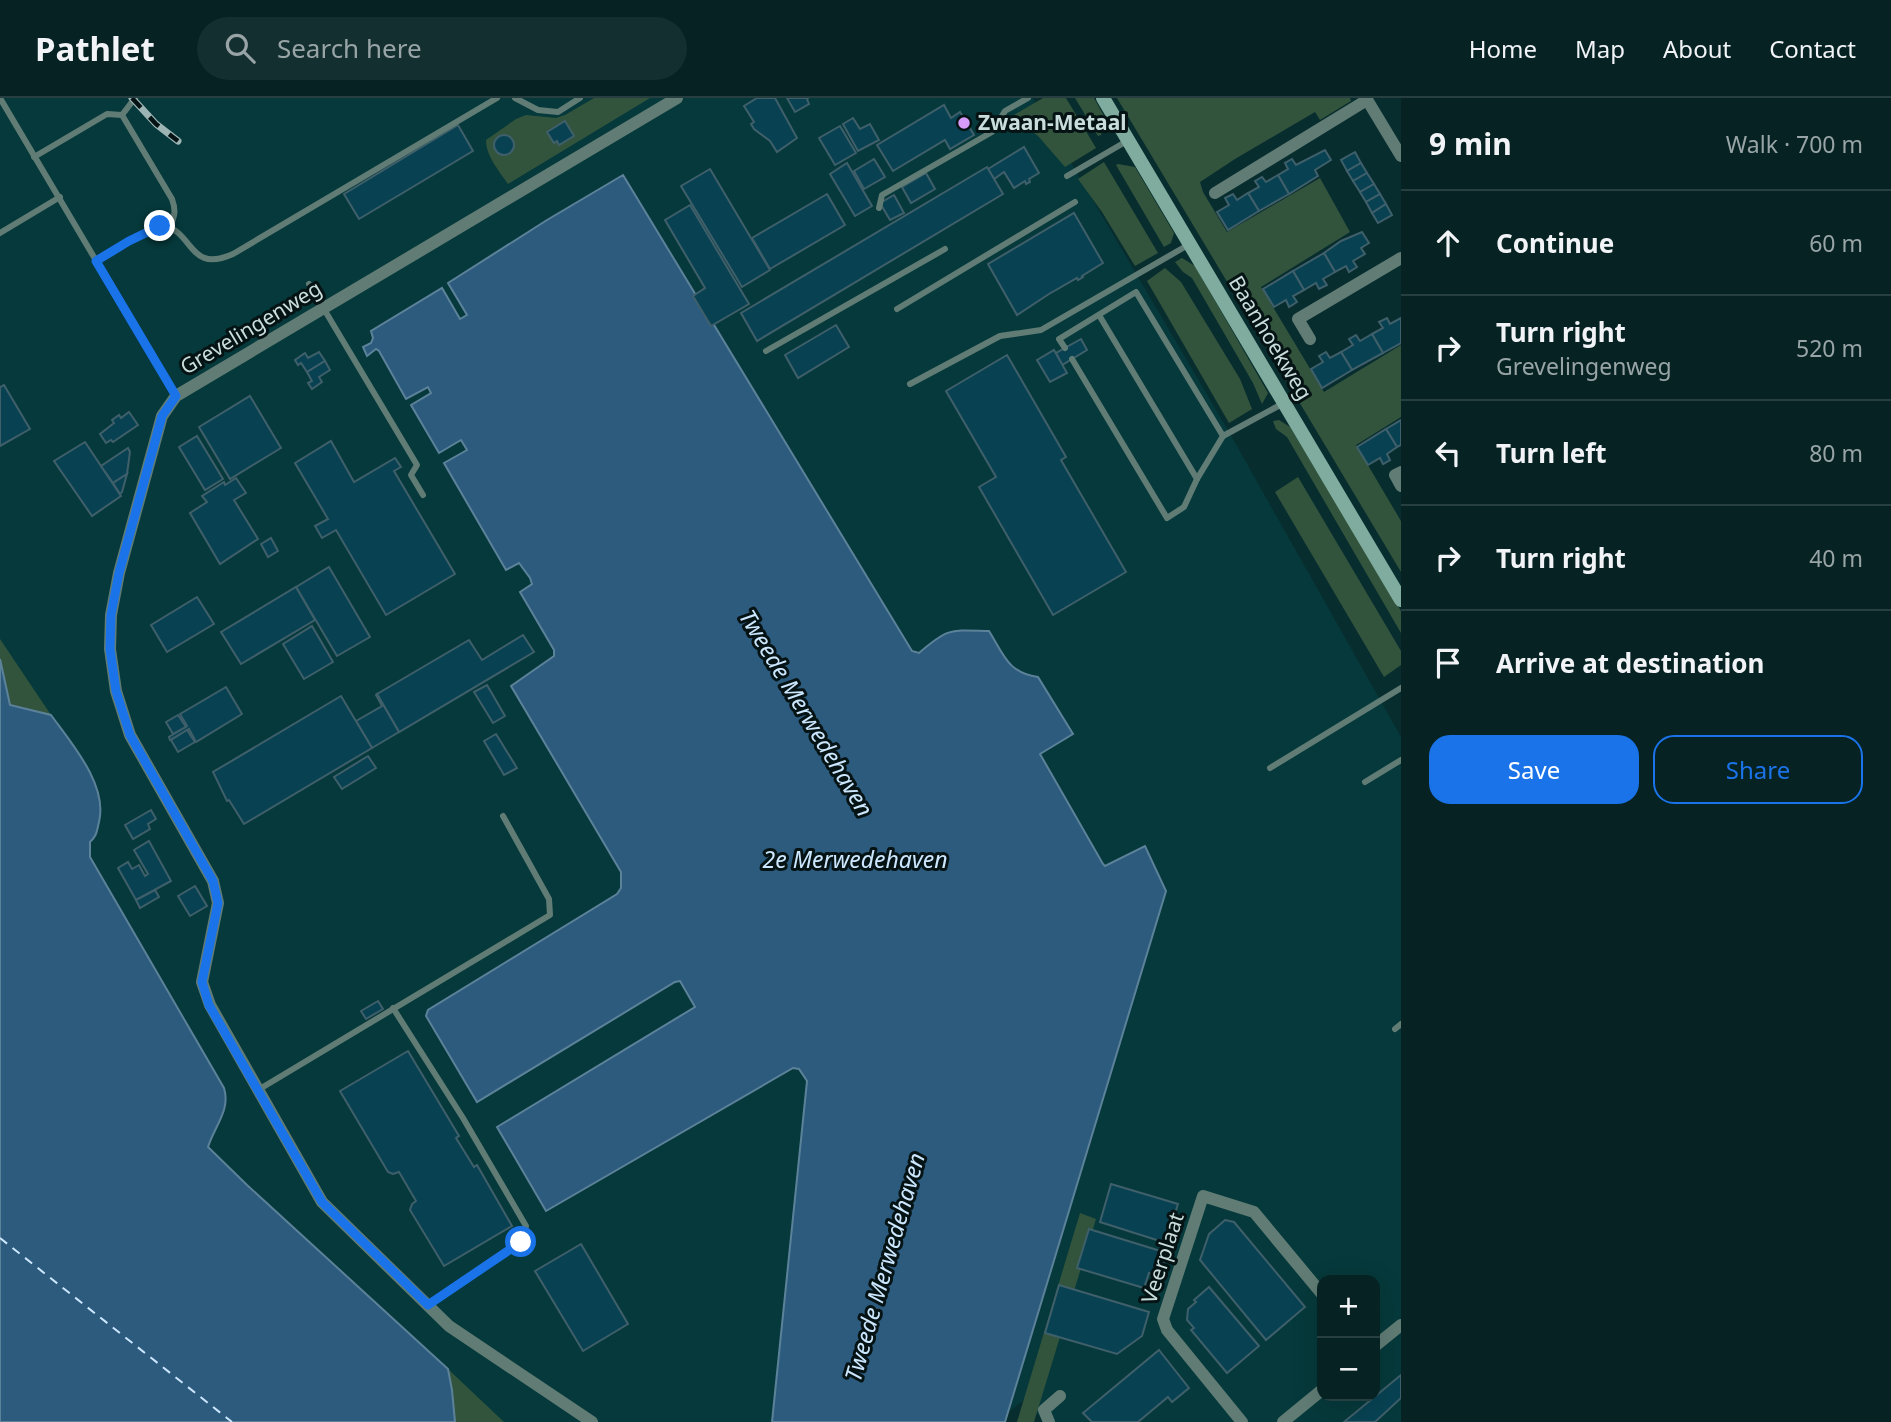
<!DOCTYPE html>
<html lang="en">
<head>
<meta charset="utf-8">
<style>
  body { margin:0; font-family:"Noto Sans",sans-serif; background:#142f30; color:#f1f3f6 }
  .controls { position:absolute; right:21px; bottom:21px; display:grid; overflow:hidden; border-radius:14px; box-shadow:0 7px 28px #0002 }
  .controls button { width:63px; height:63px; display:grid; place-items:center; padding:0; border:0; border-bottom:2px solid #273f41; background:#062223; color:#f1f3f6; font:35px sans-serif }
  .stop { position:absolute; width:21px; height:21px; margin:-16px; border:5px solid #1a73e8; border-radius:50%; background:#fff }
  .stop.end { background:#1a73e8; border-color:#fff; box-shadow:0 2px 7px #0008 }
  .list { margin:0; padding:0; list-style:none }
  h2 { display:flex; justify-content:space-between; align-items:center; height:91px; margin:0; padding:0 28px; font-size:30px }
  h2 small { font-size:23px; font-weight:400; color:#98a4a6 }
  .list li { display:grid; grid-template-columns:46px 1fr auto; gap:21px; align-items:center; box-sizing:border-box; height:105px; padding:0 28px; border-top:2px solid #273f41 }
  .list b { display:block; font-size:26px; white-space:nowrap }
  .list p { margin:0; font-size:23px; white-space:nowrap; color:#98a4a6 }
  .list em { font-size:23px; font-style:normal; color:#98a4a6 }
  .actions { display:flex; gap:14px; padding:21px 28px }
  .actions a { flex:1; padding:16px 0; border:2px solid #1a73e8; border-radius:21px; text-align:center; font-size:24px; color:#1a73e8 }
  .actions .main { background:#1a73e8; color:#fff }
  .icon { flex:none; width:38px; height:38px; fill:none; stroke:currentColor; stroke-width:2; stroke-linecap:round; stroke-linejoin:round }
  .map { position:relative; flex:none; width:1401px; height:1324px; overflow:hidden }
  header { display:flex; align-items:center; gap:42px; box-sizing:border-box; height:98px; padding:0 35px; background:#062223; border-bottom:2px solid #273f41 }
  header strong { font-size:33px }
  nav { display:flex; gap:38px; margin-inline-start:auto; font-size:24px }
  .search { width:490px; height:63px; background:#142f30; display:flex; align-items:center; gap:18px; box-sizing:border-box; padding:0 24px; border-radius:38px; color:#98a4a6; font-size:26px }
  main { display:flex }
  aside { flex:1; background:#062223 }
  .map>svg:first-child { display:block }
  .built { fill:#06393b; fill-rule:evenodd }
  .green { fill:#32543c }
  .water { fill:#2d5b7e; stroke:#5c829a; stroke-width:2 }
  .lines { fill:none; stroke-linecap:round; stroke-linejoin:round }
  .ferry { stroke:#cce7fe; stroke-width:2; stroke-dasharray:9 7; stroke-linecap:butt }
  .building { fill:#084252; stroke:#3f5f6a; stroke-width:2 }
  .lane { stroke:#607c74; stroke-width:6 }
  .street { stroke:#607c74; stroke-width:12 }
  .secondary { stroke:#7fac9f; stroke-width:14 }
  .rail-casing { stroke:#9db4b4; stroke-width:7 }
  .rail { stroke:#051314; stroke-width:4.5; stroke-dasharray:13; stroke-linecap:butt }
  .route { stroke:#1a73e8; stroke-width:9 }
  .poi-dot { fill:#d79bf9; stroke:#051314; stroke-width:2.5 }
  .labels { text-anchor:middle; stroke-width:6; stroke-linejoin:round; paint-order:stroke }
  .poi-label { font-size:21px; font-weight:bold; fill:#cadddd; stroke:#051314; text-anchor:start }
  .street-label { font-size:21px; fill:#cadddd; stroke:#051314 }
  .water-label { font-size:23px; font-style:italic; fill:#cce7fe; stroke:#051314 }
</style>
</head>
<body>
<header>
<strong>Pathlet</strong>
<div class="search"><svg class="icon" aria-label="search" viewBox="0 0 24 24"><circle cx="10" cy="10" r="6"/><path d="M15 15l6 6"/></svg>Search here</div>
<nav><a>Home</a><a>Map</a><a>About</a><a>Contact</a></nav>
</header>
<main>
<div class="map">
<svg width="1401" height="1324" viewBox="0 0 1401 1324">
  <rect width="100%" height="100%" fill="#082d2f"/>
  <path class="built" d="M0,0H1033L1229,334L1401,639V1324H1044L1025,1301L996,1324H446L197,1052L0,601ZM1322,1182H1375V1298H1322Z"/>
  <g class="green">
    <path d="M594,0H650L508,86C499,73 486,58 486,42L516,21L526,17L556,20L565,17Z"/>
    <path d="M1043,0H1066L1096,50L1065,69L1038,38L1012,18Z"/>
    <path d="M1075,0H1094L1104,18L1101,37L1098,38Z"/>
    <path d="M1117,0H1350L1351,3L1320,22L1315,14L1235,61L1200,84L1203,94L1227,134L1320,80L1350,134L1261,189L1324,294L1401,247V319L1356,347L1401,423V474Z"/>
    <path d="M1104,64L1158,155L1135,168L1102,114L1078,81Z"/>
    <path d="M1118,66L1135,69L1174,135L1171,145L1164,149L1116,67Z"/>
    <path d="M1182,160L1195,168L1268,295L1262,306L1253,285L1192,180L1183,174L1175,164Z"/>
    <path d="M1165,170L1181,184L1240,281L1252,311L1229,325L1147,183Z"/>
    <path d="M1279,322L1290,329L1401,513V535L1287,339L1276,331L1273,323Z"/>
    <path d="M1298,379L1401,553V567L1384,579L1275,394Z"/>
    <path d="M0,541L51,617L10,607L0,561Z"/>
    <path d="M1080,1115L1096,1121L1034,1324H1017Z"/>
    <path d="M448,1271L504,1324H455L452,1292Z"/>
  </g>
  <g class="water">
    <path d="M623,77L912,553L919,555C949,529 951,532 989,533C1004,557 1008,575 1038,579L1073,636L1040,656L1103,766L1105,768L1145,748L1166,793L1005,1324H772L807,983L799,971L793,970L546,1113L497,1029L695,909L680,883L675,884L477,1004L426,918L428,912L617,796L621,790V774L511,588L554,558V552L520,494L532,486L530,480L519,465L506,472L444,365L467,352L461,342L439,355L411,307L431,295L428,289L406,301L379,253L376,251L367,258L363,249L371,245L373,240L371,233L442,190L460,221L467,217L448,185L547,122Z"/>
    <path d="M0,561L10,607L51,617C72,646 108,687 99,724C97,732 97,738 90,744V759L224,990C231,1012 214,1029 208,1049L247,1087L448,1271L452,1292L455,1324H0Z"/>
  </g>
  <g class="lines">
    <path class="ferry" d="M0,1140L232,1324"/>
  </g>
  <g class="building">
    <path d="M757,0H775L797,40L777,54L770,43L754,31L751,26L754,24L744,8Z"/>
    <path d="M787,0H808L807,1L809,6L795,14Z"/>
    <path d="M944,7L951,20L960,14L974,37L950,51L945,42L893,73L877,47Z"/>
    <path d="M853,20L860,31L870,26L879,42L858,53L843,26Z"/>
    <path d="M565,23L574,38L559,47L557,43L554,45L547,34Z"/>
    <path d="M458,27L473,53L359,121L344,96Z"/>
    <path d="M840,28L856,55L835,67L819,40Z"/>
    <circle cx="504" cy="47" r="10"/>
    <path d="M1024,49L1039,75L1029,81L1030,84L1026,86L1025,83L1014,90L1004,74L994,81L988,71Z"/>
    <path d="M1325,52L1331,62L1315,72L1318,78L1289,96L1278,77L1288,71L1285,65L1292,61L1296,67Z"/>
    <path d="M1355,54L1361,65L1347,73L1341,62Z"/>
    <path d="M874,61L885,79L864,91L854,73Z"/>
    <path d="M847,65L872,108L855,118L830,76Z"/>
    <path d="M1361,65L1367,75L1353,83L1347,73Z"/>
    <path d="M987,69L1003,96L757,243L741,215Z"/>
    <path d="M710,71L770,172L742,189L681,88Z"/>
    <path d="M926,75L935,91L911,105L902,89Z"/>
    <path d="M1367,75L1374,86L1360,94L1353,83Z"/>
    <path d="M1278,77L1289,96L1259,113L1248,95L1259,89L1255,83L1262,79L1266,84Z"/>
    <path d="M1374,86L1380,96L1366,104L1360,94Z"/>
    <path d="M1248,95L1259,113L1228,132L1217,114L1229,107L1225,100L1233,96L1237,102Z"/>
    <path d="M827,96L845,127L770,171L752,140Z"/>
    <path d="M1380,96L1386,106L1372,115L1366,104Z"/>
    <path d="M894,97L904,115L890,122L880,105Z"/>
    <path d="M1386,106L1392,117L1378,125L1372,115Z"/>
    <path d="M690,107L749,206L711,228L693,198L705,190L665,122Z"/>
    <path d="M1074,115L1103,165L1082,178L1083,179L1078,182L1077,180L1049,196L1017,217L988,166Z"/>
    <path d="M1362,134L1369,145L1361,150L1365,156L1353,163L1357,169L1349,174L1346,168L1335,174L1324,155L1341,143Z"/>
    <path d="M1324,155L1335,174L1323,181L1327,187L1319,191L1316,185L1304,192L1293,173Z"/>
    <path d="M1293,173L1304,192L1293,198L1297,204L1289,209L1286,202L1274,209L1263,191Z"/>
    <path d="M1387,220L1390,226L1401,220V245L1383,255L1372,236L1383,230L1379,224Z"/>
    <path d="M836,227L849,249L798,280L785,257Z"/>
    <path d="M1372,236L1383,255L1352,272L1341,254L1353,247L1349,241L1356,237L1360,243Z"/>
    <path d="M1081,241L1087,252L1062,267L1056,255Z"/>
    <path d="M1054,252L1067,275L1050,284L1037,262Z"/>
    <path d="M319,254L325,263L307,274L301,265L298,267L295,262L305,255L308,260Z"/>
    <path d="M1326,254L1330,260L1341,254L1352,272L1322,290L1311,271L1323,264L1319,258Z"/>
    <path d="M1007,257L1066,359L1061,362L1126,474L1053,517L979,389L996,379L946,293Z"/>
    <path d="M325,263L330,272L319,279L322,284L312,291L308,285L312,283L307,274Z"/>
    <path d="M4,287L30,331L0,348V289Z"/>
    <path d="M250,298L281,350L230,381L199,329Z"/>
    <path d="M129,314L138,327L113,344L111,342L106,345L100,336L114,325L112,322L119,317L121,320Z"/>
    <path d="M1401,322V347L1397,349L1386,331Z"/>
    <path d="M1386,331L1397,349L1387,356L1390,362L1383,366L1380,360L1368,367L1357,349Z"/>
    <path d="M197,338L223,381L205,392L179,349Z"/>
    <path d="M331,343L354,384L395,360L401,369L394,373L455,476L386,517L336,432L322,440L315,428L328,421L295,365Z"/>
    <path d="M85,344L121,398L92,418L54,363Z"/>
    <path d="M128,350L130,354L127,376L113,385L101,368Z"/>
    <path d="M127,376L122,394L120,396L113,385Z"/>
    <path d="M236,380L246,395L234,402L258,441L220,466L190,415L207,404L202,398L224,384L225,387Z"/>
    <path d="M271,440L278,453L268,459L261,446Z"/>
    <path d="M329,469L370,539L337,558L296,489Z"/>
    <path d="M296,489L315,522L241,566L221,534Z"/>
    <path d="M197,499L214,526L167,554L151,527Z"/>
    <path d="M312,528L333,564L304,581L283,546Z"/>
    <path d="M523,537L534,554L399,634L377,596L469,542L482,562Z"/>
    <path d="M487,587L505,618L493,625L474,594Z"/>
    <path d="M226,589L242,616L196,644L189,631L170,642L169,639L187,628L180,616Z"/>
    <path d="M377,596L399,634L372,650L356,623L382,608L376,597Z"/>
    <path d="M341,598L372,650L244,726L229,702L227,703L213,674Z"/>
    <path d="M178,617L186,629L173,636L166,624Z"/>
    <path d="M187,632L195,644L178,654L171,642Z"/>
    <path d="M496,636L517,670L504,677L484,643Z"/>
    <path d="M368,658L376,670L342,691L334,679Z"/>
    <path d="M151,712L156,721L148,726L150,731L133,741L125,727Z"/>
    <path d="M149,743L171,783L136,802L118,770L128,764L132,771L139,767L145,778L148,776L134,752Z"/>
    <path d="M195,788L207,808L190,818L178,798Z"/>
    <path d="M155,792L159,799L140,810L136,802Z"/>
    <path d="M378,903L383,911L366,921L361,913Z"/>
    <path d="M408,953L459,1038L456,1040L474,1069L477,1067L512,1128L444,1168L410,1112L412,1106L416,1103L399,1074L393,1076L388,1074L340,993Z"/>
    <path d="M1111,1086L1178,1106L1166,1145L1100,1124Z"/>
    <path d="M1225,1122L1234,1124L1305,1209L1266,1242L1200,1162L1209,1136Z"/>
    <path d="M1089,1131L1167,1155L1160,1178L1149,1175L1144,1190L1077,1170Z"/>
    <path d="M581,1146L628,1226L583,1253L535,1173Z"/>
    <path d="M1059,1187L1149,1214L1142,1238L1117,1256L1045,1235Z"/>
    <path d="M1209,1189L1259,1248L1227,1275L1191,1232L1194,1230L1187,1222L1188,1211L1196,1204L1194,1202Z"/>
    <path d="M1159,1252L1189,1290L1172,1304L1168,1299L1138,1324H1092L1083,1315Z"/>
    <path d="M1401,1277V1300L1375,1324H1344Z"/>
  </g>
  <g class="lines">
    <g class="lane">
      <path d="M0,0L176,298"/>
      <path d="M135,0L122,17L172,101C176,112 175,118 170,129"/>
      <path d="M515,0L538,12L558,14L580,0"/>
      <path d="M34,59L107,16L122,17"/>
      <path d="M1067,78L1127,43"/>
      <path d="M879,110L882,97L992,34L1005,13L1028,0"/>
      <path d="M0,135L60,99"/>
      <path d="M96,163L129,143L165,127C195,138 190,175 233,156L497,0"/>
      <path d="M309,186L417,367L411,377L423,397"/>
      <path d="M897,211L1075,104"/>
      <path d="M1099,217L1197,381"/>
      <path d="M1065,250L1059,241L1136,194L1223,338L1197,381L1184,409L1167,420L1072,261"/>
      <path d="M766,253L945,151"/>
      <path d="M910,286L1000,238L1041,232L1188,147"/>
      <path d="M1223,338L1282,306"/>
      <path d="M1270,670L1401,590"/>
      <path d="M1365,684L1401,662"/>
      <path d="M393,910L463,1020L526,1128L521,1144L428,1207"/>
      <path d="M1395,931L1401,926"/>
      <path d="M258,992L550,817L549,801L503,718"/>
    </g>
    <g class="street">
      <path d="M1366,0L1401,58"/>
      <path d="M1215,95L1367,2"/>
      <path d="M1310,241L1298,221L1401,160"/>
      <path d="M1401,374L1395,377L1401,388"/>
      <path d="M1375,1248L1401,1227"/>
      <path d="M592,1324L449,1228L322,1104L210,907L202,884L218,805L213,783L130,637L116,593L110,551L111,517L119,475L162,318L176,298L677,0"/>
      <path d="M1049,1324L1044,1312L1060,1298"/>
      <path d="M1242,1324L1167,1232L1163,1221L1203,1098L1254,1114L1322,1196"/>
      <path d="M1283,1324L1322,1292"/>
    </g>
    <path class="secondary" d="M1103,0L1401,502"/>
    <g class="rail-casing">
      <path id="rail" d="M132,0L156,26L178,43"/>
    </g>
    <use href="#rail" class="rail"/>
  </g>
  <g class="lines">
    <path class="route" d="M160,128L129,143L96,163L176,298L162,318L119,475L111,517L110,551L116,593L130,637L213,783L218,805L202,884L209,907L322,1104L428,1207L521,1144"/>
  </g>
  <circle class="poi-dot" cx="964" cy="25" r="7"/>
  <g class="labels">
    <g class="poi-label">
      <text x="978" y="32">Zwaan-Metaal</text>
    </g>
    <g class="street-label">
      <text transform="translate(251 230) rotate(-31)" y="7">Grevelingenweg</text>
      <text transform="translate(1270 240) rotate(59)" y="7">Baanhoekweg</text>
      <text transform="translate(1163 1160) rotate(-72)" y="7">Veerplaat</text>
    </g>
    <g class="water-label">
      <text transform="translate(806 615) rotate(59)" y="8">Tweede Merwedehaven</text>
      <text x="855" y="770">2e Merwedehaven</text>
      <text transform="translate(885 1169) rotate(-74)" y="8">Tweede Merwedehaven</text>
    </g>
  </g>
</svg>
<div class="controls">
<button>+</button>
<button>−</button>
</div>
<div class="stop" style="left:521px;top:1144px"></div>
<div class="stop end" style="left:160px;top:128px"></div>
</div>
<aside>
<h2>9 min<small>Walk · 700 m</small></h2>
<ul class="list">
<li><svg class="icon" aria-label="ahead" viewBox="0 0 24 24"><path d="M12 20V5M6 11l6-6 6 6"/></svg><div><b>Continue</b></div><em>60 m</em></li>
<li><svg class="icon" aria-label="right" viewBox="0 0 24 24"><path d="M7 20v-9h11M14 6l5 5-5 5"/></svg><div><b>Turn right</b><p>Grevelingenweg</p></div><em>520 m</em></li>
<li><svg class="icon" aria-label="left" viewBox="0 0 24 24"><path d="M17 20v-9H6M10 6l-5 5 5 5"/></svg><div><b>Turn left</b></div><em>80 m</em></li>
<li><svg class="icon" aria-label="right" viewBox="0 0 24 24"><path d="M7 20v-9h11M14 6l5 5-5 5"/></svg><div><b>Turn right</b></div><em>40 m</em></li>
<li><svg class="icon" aria-label="arrive" viewBox="0 0 24 24"><path d="M6 21V4h12l-3 4 3 4H6"/></svg><div><b>Arrive at destination</b></div></li>
</ul>
<div class="actions"><a class="main">Save</a><a>Share</a></div>
</aside>
</main>
</body>
</html>
